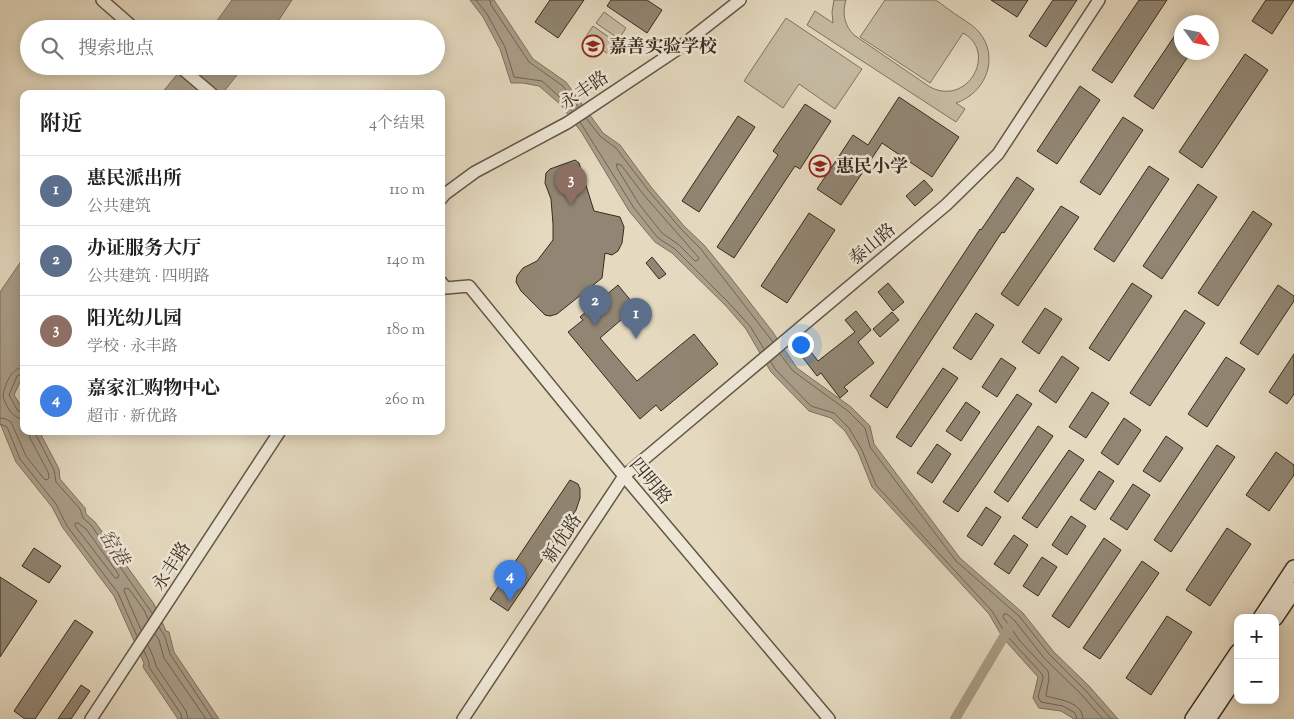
<!DOCTYPE html>
<html lang="zh">
<head>
<meta charset="utf-8">
<style>
  body { margin:0; font-family:"Sorts Mill Goudy","Noto Serif SC",serif; background:#f6f6f6; color:#222 }
  .controls { position:absolute; right:15px; bottom:15px; display:grid; overflow:hidden; border-radius:10px; box-shadow:0 2px 12px #0003 }
  .controls button { width:45px; height:45px; display:grid; place-items:center; padding:0; border:0; border-bottom:1px solid #e0e0e0; background:#fff; color:#222; font:25px sans-serif }
  .compass { position:absolute; left:1174px; top:15px; width:45px; height:45px; border-radius:50%; background:#fff; box-shadow:0 2px 12px #0003; rotate:123deg }
  .you { position:absolute; left:800px; top:344px; width:18px; height:18px; margin:-12px; border:4px solid #fff; border-radius:50%; background:#1a73e8; box-shadow:0 0 0 8px #1a73e833 }
  .badge { display:grid; place-items:center; width:32px; height:32px; border-radius:50%; background:#8f2418; color:#fff; font-size:16px; font-weight:700 }
  .pin { position:absolute; translate:-50% -41px; filter:drop-shadow(0 1px 2px #0008) }
  .pin::after { content:''; position:absolute; top:26px; width:18px; height:15px; background:inherit; clip-path:polygon(0 0,100% 0,50% 100%) }
  .list { margin:0; padding:0; list-style:none }
  h2 { display:flex; justify-content:space-between; align-items:center; height:65px; margin:0; padding:0 20px; font-size:21px }
  h2 small { font-size:16px; font-weight:400; color:#767676 }
  .list li { display:grid; grid-template-columns:32px 1fr auto; gap:15px; align-items:center; box-sizing:border-box; height:70px; padding:0 20px; border-top:1px solid #e0e0e0 }
  .list b { display:block; font-size:19px; white-space:nowrap }
  .list p { margin:0; font-size:16px; white-space:nowrap; color:#767676 }
  .list em { font-size:16px; font-style:normal; color:#767676 }
  .icon { flex:none; width:28px; height:28px; fill:none; stroke:currentColor; stroke-width:2; stroke-linecap:round; stroke-linejoin:round }
  .map { position:relative; flex:none; width:1294px; height:719px; overflow:hidden }
  .search { position:absolute; background:#fff; box-shadow:0 2px 12px #0003; left:20px; top:20px; width:425px; height:55px; display:flex; align-items:center; gap:12px; box-sizing:border-box; padding:0 18px; border-radius:28px; color:#767676; font-size:19px }
  .panel { position:absolute; background:#fff; box-shadow:0 2px 12px #0003; left:20px; top:90px; width:425px; height:345px; border-radius:10px }
  .map>svg:first-child { display:block }
  .green { fill:#c7bca5; stroke:#7f7362 }
  .water { fill:#aa9e89; stroke:#7c705f }
  .lines { fill:none; stroke-linecap:round; stroke-linejoin:round }
  .shore { stroke:#706454; stroke-width:1 }
  .canal { stroke:#aa9e89; stroke-width:10 }
  .building { fill:#918673; stroke:#372a1f }
  .minor-casing { stroke:#625647; stroke-width:14 }
  .secondary-casing { stroke:#372a1f; stroke-width:18 }
  .minor { stroke:#eee7d6; stroke-width:11 }
  .secondary { stroke:#eee7d6; stroke-width:15 }
  .labels { text-anchor:middle; stroke-width:5; stroke-linejoin:round; paint-order:stroke }
  .poi-label { font-size:18px; font-weight:bold; fill:#372a1f; stroke:#eee7d6; text-anchor:start }
  .street-label { font-size:18px; fill:#372a1f; stroke:#eee7d6 }
  .water-label { font-size:19px; font-style:italic; fill:#5a4d3f; stroke:#eee7d6 }
</style>
</head>
<body>
<div class="map">
<svg width="1294" height="719" viewBox="0 0 1294 719">
  <rect width="100%" height="100%" fill="#e5dac0"/>
  <filter id="stains"><feTurbulence type="fractalNoise" baseFrequency=".004" numOctaves="4"/><feColorMatrix values="0 0 0 0 .2 0 0 0 0 .09 0 0 0 0 .02 0 0 0 .5 -.17"/></filter>
  <radialGradient id="worn" r=".72"><stop offset=".6" stop-color="#630" stop-opacity="0"/><stop offset="1" stop-color="#630" stop-opacity=".3"/></radialGradient>
  <g class="green">
    <path d="M834,0H846C842,13 844,25 854,35L930,87C968,107 998,52 963,33L930,83L860,37L885,0C896,0 926,0 935,0C940,2 946,8 951,11C960,18 971,23 979,32C1000,57 986,93 956,103L965,109L956,122L807,25L815,11L833,23L832,12Z"/>
    <path d="M604,12L626,28L619,39L596,23Z"/>
    <path d="M786,18L862,69L835,109L799,84L783,108L744,81Z"/>
    <path d="M593,26L616,42L608,54L585,38Z"/>
  </g>
  <g class="water">
    <path d="M232,0H292L273,29H211Z"/>
    <path d="M470,0H494L533,59L566,82L603,133L620,145L651,187L684,226L704,245L731,278L772,331L797,368L851,407L870,426L874,444L960,558L1023,613L1053,651L1089,686L1118,719H1074L1061,711L1039,708L1033,698L1038,677L1003,638L989,614L872,487L858,452L845,431L831,418L809,411L771,372L746,329L726,306L672,253L655,242L629,211L582,133L561,105L539,86L523,83H511L500,49L483,17Z"/>
    <path d="M184,66H244L222,94H161Z"/>
    <path d="M24,257V373L14,395L24,410V431H39L59,469L60,479L85,508L86,514L95,522L154,604L166,631L169,632L174,652L219,719H178L143,667L144,663L114,596L63,528L52,507L16,462L0,423V292Z"/>
  </g>
  <g class="lines">
    <g class="shore">
      <path d="M476,0L487,14L505,47L514,77L542,81L564,101L572,111"/>
      <path d="M490,0L491,5L529,62L563,86L578,107"/>
      <path d="M586,118L600,136L616,148L648,190L681,229L700,248L773,342"/>
      <path d="M580,122L634,208L658,238L675,249L729,303L750,326L764,349"/>
      <path d="M617,164L621,165L643,194L699,258L698,260L695,261L679,245L662,233L639,204L617,168Z"/>
      <path d="M780,354L793,371L848,411L865,428L870,447L956,561L1019,616L1049,654L1085,690L1111,719"/>
      <path d="M771,362L775,369L811,406L834,413L849,428L862,450L876,485L992,611L1007,636L1042,674L1043,678L1038,697L1041,702L1063,706L1075,713L1077,719"/>
      <path d="M24,367C11,368 5,384 3,396C6,406 12,419 24,419"/>
      <path d="M24,373L17,376L9,395L18,411L24,413"/>
      <path d="M0,418L6,419L11,422L26,456L44,479L47,480L49,478L48,472L30,438L29,431"/>
      <path d="M0,424L7,427L20,459L56,504L67,526L118,593L137,636"/>
      <path d="M35,431L36,435L54,470L56,482L80,509L83,518L91,525L152,613"/>
      <path d="M76,523H78L86,529L119,575L118,578H115L75,526Z"/>
      <path d="M159,627L165,637L170,654L213,719"/>
      <path d="M141,630L124,591L125,588L129,589L144,610L148,619"/>
      <path d="M155,634L159,640L164,658L206,719"/>
      <path d="M148,645L154,659L156,666L186,711L188,719"/>
      <path d="M144,651L149,662V667L181,714L182,719"/>
      <path d="M1083,719C1082,701 1059,700 1046,696L1049,678L1048,671L1020,641L1003,617L1004,614H1007L1015,621L1044,658L1081,694L1103,719"/>
    </g>
    <path class="canal" d="M955,719L1009,628"/>
  </g>
  <g class="building">
    <path d="M550,0H584L558,38L535,22Z"/>
    <path d="M611,0H647L662,10L647,33L607,6Z"/>
    <path d="M991,0H1028L1017,17Z"/>
    <path d="M1053,0H1077L1046,47L1029,36Z"/>
    <path d="M1139,0H1167L1112,83L1092,70Z"/>
    <path d="M1266,0H1294L1272,34L1252,21Z"/>
    <path d="M1182,25V52H1191L1153,109L1134,96Z"/>
    <path d="M1245,54L1268,70L1202,168L1179,152Z"/>
    <path d="M1080,86L1100,100L1057,164L1037,151Z"/>
    <path d="M899,97L959,137L932,177L882,143L841,205L817,189L853,135L868,145Z"/>
    <path d="M805,104L831,121L800,169L795,166L734,258L717,247L778,155L773,151Z"/>
    <path d="M738,116L755,127L699,212L682,201Z"/>
    <path d="M1123,117L1143,130L1100,195L1080,182Z"/>
    <path d="M575,160L579,163L594,211L620,217L624,227L622,243L618,251L612,255L605,253L602,278L557,314L550,316L545,315L521,291L516,282L517,276L523,268L537,261L553,240V224L551,199L545,183L546,173L550,169Z"/>
    <path d="M1149,166L1169,179L1114,262L1094,249Z"/>
    <path d="M1017,177L1034,189L1004,233L1002,232L887,408L870,396L980,229L981,230Z"/>
    <path d="M924,180L933,190L915,206L906,196Z"/>
    <path d="M1198,184L1217,197L1162,279L1143,266Z"/>
    <path d="M1061,206L1079,217L1018,306L1001,294Z"/>
    <path d="M1253,211L1272,224L1218,306L1198,293Z"/>
    <path d="M809,213L835,230L787,303L761,286Z"/>
    <path d="M652,257L666,274L659,279L646,263Z"/>
    <path d="M888,283L904,302L893,311L878,292Z"/>
    <path d="M1132,283L1152,296L1109,361L1089,348Z"/>
    <path d="M618,285L636,307L600,338L637,381L694,334L718,364L661,411L656,405L640,419L568,332L583,320L580,317Z"/>
    <path d="M1278,285L1294,296V301L1258,355L1240,343Z"/>
    <path d="M1045,308L1062,319L1039,354L1022,342Z"/>
    <path d="M1185,310L1205,323L1150,406L1130,393Z"/>
    <path d="M856,311L871,330L858,342L874,363L844,387L848,391L840,398L821,373L817,376L800,354L808,348L818,361L855,332L845,320Z"/>
    <path d="M892,312L899,320L880,337L873,329Z"/>
    <path d="M976,313L994,325L971,360L953,348Z"/>
    <path d="M1294,354V394L1287,404L1269,392Z"/>
    <path d="M1062,356L1079,368L1056,403L1039,391Z"/>
    <path d="M1226,357L1245,369L1207,427L1188,414Z"/>
    <path d="M1001,358L1016,368L997,397L982,387Z"/>
    <path d="M943,368L958,378L911,447L896,437Z"/>
    <path d="M1092,392L1109,403L1086,438L1069,427Z"/>
    <path d="M1017,394L1032,404L958,512L943,502Z"/>
    <path d="M966,402L980,412L961,441L946,431Z"/>
    <path d="M1124,418L1141,430L1118,465L1101,453Z"/>
    <path d="M1038,426L1053,436L1008,502L994,492Z"/>
    <path d="M1166,436L1183,448L1160,482L1143,471Z"/>
    <path d="M937,444L951,454L932,483L917,473Z"/>
    <path d="M1217,445L1235,457L1171,552L1154,540Z"/>
    <path d="M1069,450L1084,460L1037,528L1022,518Z"/>
    <path d="M1276,452L1294,465V475L1269,511L1246,495Z"/>
    <path d="M1099,471L1114,481L1095,510L1080,500Z"/>
    <path d="M570,480L578,484L580,489V498L576,510L508,611L490,599Z"/>
    <path d="M1133,484L1150,495L1127,530L1110,519Z"/>
    <path d="M986,507L1001,517L982,546L967,536Z"/>
    <path d="M1071,516L1086,526L1067,555L1052,545Z"/>
    <path d="M1227,528L1251,544L1210,606L1186,590Z"/>
    <path d="M1014,535L1028,545L1009,574L994,564Z"/>
    <path d="M1104,538L1121,550L1069,628L1052,616Z"/>
    <path d="M34,548L61,566L49,583L22,566Z"/>
    <path d="M1042,557L1057,567L1038,596L1023,586Z"/>
    <path d="M1142,561L1159,573L1100,659L1083,648Z"/>
    <path d="M0,577L37,601L0,657Z"/>
    <path d="M1167,616L1192,632L1151,695L1126,678Z"/>
    <path d="M75,620L93,632L35,719H25L14,711Z"/>
    <path d="M81,685L90,691L71,719H58Z"/>
  </g>
  <g class="lines">
    <g class="minor-casing">
      <g id="minor">
        <path d="M102,0L135,29"/>
        <path d="M179,66L212,94"/>
        <path d="M441,199L445,194L475,172L567,123L675,51L740,0"/>
        <path d="M441,282L446,288L469,286L624,476L829,719"/>
        <path d="M91,719L280,431"/>
        <path d="M463,719L624,476L946,205L998,154L1099,0"/>
      </g>
    </g>
    <g class="secondary-casing">
      <g id="secondary">
        <path d="M1261,618L1294,568"/>
        <path d="M1275,618L1294,590"/>
        <path d="M1193,719L1238,652"/>
        <path d="M1208,719L1238,674"/>
      </g>
    </g>
    <use href="#minor" class="minor"/>
    <use href="#secondary" class="secondary"/>
  </g>
  <defs>
    <g id="school-ring" transform="scale(1.125)"><circle r="9.5" fill="#eee7d6" stroke="#8f2418" stroke-width="1.5"/><path d="M0-5L7-2L0 1L-7-2ZM-4 1L0 2.5L4 1V4Q0 6-4 4Z" fill="#8f2418"/></g>
  </defs>
  <g fill-rule="evenodd">
    <use href="#school-ring" x="593" y="46"/>
    <use href="#school-ring" x="820" y="166"/>
  </g>
  <g class="labels">
    <g class="poi-label">
      <text x="609" y="52">嘉善实验学校</text>
      <text x="836" y="172">惠民小学</text>
    </g>
    <g class="street-label">
      <text transform="translate(584 90) rotate(-34)" y="6">永丰路</text>
      <text transform="translate(872 244) rotate(-40)" y="6">泰山路</text>
      <text transform="translate(651 481) rotate(50)" y="6">四明路</text>
      <text transform="translate(562 538) rotate(-57)" y="6">新优路</text>
      <text transform="translate(171 566) rotate(-57)" y="6">永丰路</text>
    </g>
    <g class="water-label">
      <text transform="translate(115 547) rotate(58)" y="7">窑港</text>
    </g>
  </g>
  <rect width="100%" height="100%" filter="url(#stains)"/>
  <rect width="100%" height="100%" fill="url(#worn)"/>
</svg>
<div class="controls">
<button>+</button>
<button>−</button>
</div>
<svg class="compass" viewBox="-18 -18 36 36"><path d="M0-13l5 13h-10z" fill="#e53935"/><path d="M0 13l5-13h-10z" fill="#767676"/></svg>
<div class="you"></div>
<div class="pin badge" style="left:636px;top:339px;background:#5c6f8a">1</div>
<div class="pin badge" style="left:595px;top:326px;background:#5c6f8a">2</div>
<div class="pin badge" style="left:571px;top:205px;background:#8d6e63">3</div>
<div class="pin badge" style="left:510px;top:601px;background:#3f7fe0">4</div>
<div class="search"><svg class="icon" aria-label="search" viewBox="0 0 24 24"><circle cx="10" cy="10" r="6"/><path d="M15 15l6 6"/></svg>搜索地点</div>
<section class="panel">
<h2>附近<small>4个结果</small></h2>
<ul class="list">
<li><span class="badge" style="background:#5c6f8a">1</span><div><b>惠民派出所</b><p>公共建筑</p></div><em>110 m</em></li>
<li><span class="badge" style="background:#5c6f8a">2</span><div><b>办证服务大厅</b><p>公共建筑 · 四明路</p></div><em>140 m</em></li>
<li><span class="badge" style="background:#8d6e63">3</span><div><b>阳光幼儿园</b><p>学校 · 永丰路</p></div><em>180 m</em></li>
<li><span class="badge" style="background:#3f7fe0">4</span><div><b>嘉家汇购物中心</b><p>超市 · 新优路</p></div><em>260 m</em></li>
</ul>
</section>
</div>
</body>
</html>
